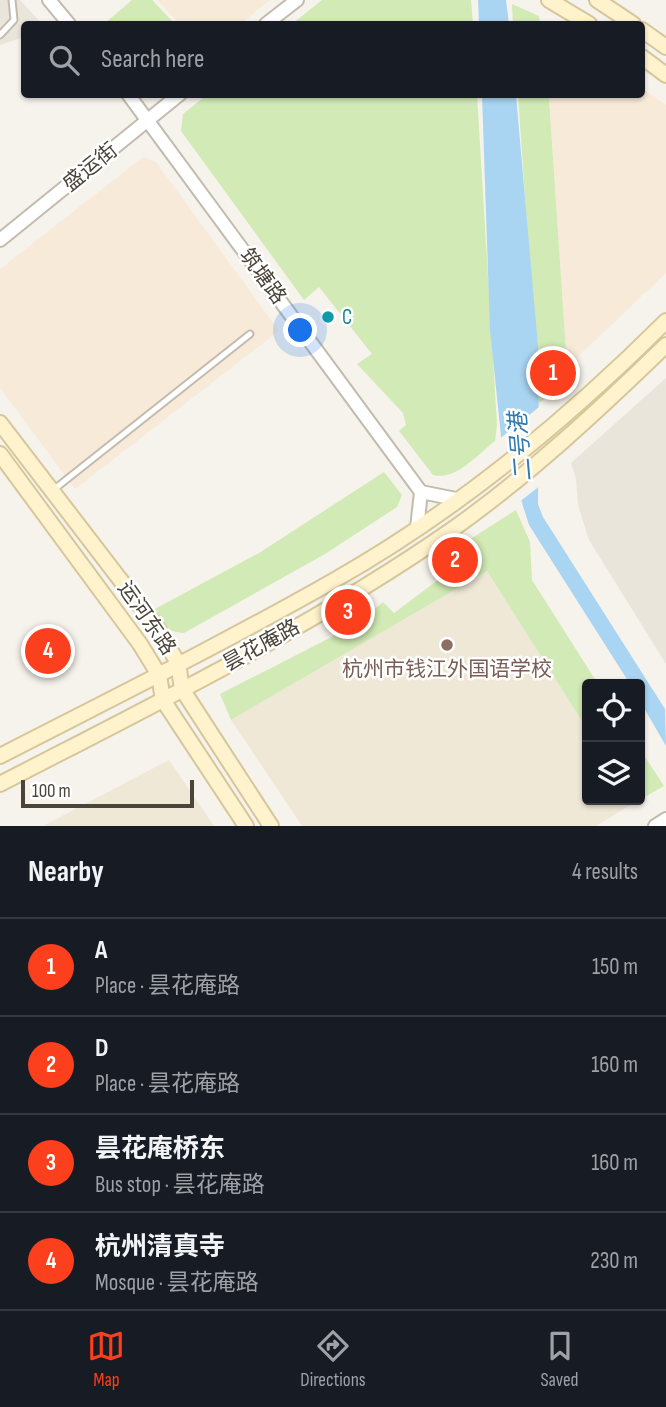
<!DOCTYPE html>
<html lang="en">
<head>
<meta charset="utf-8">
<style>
  body { margin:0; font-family:"Sofia Sans Condensed","Noto Sans SC",sans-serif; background:#242831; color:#f1f3f6 }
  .controls { position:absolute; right:21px; bottom:21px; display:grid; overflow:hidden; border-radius:7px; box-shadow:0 2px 5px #0004 }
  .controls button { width:63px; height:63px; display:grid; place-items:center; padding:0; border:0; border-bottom:2px solid #363941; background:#171b24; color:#f1f3f6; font:35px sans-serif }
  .scale { position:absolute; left:21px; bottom:18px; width:173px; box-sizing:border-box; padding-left:7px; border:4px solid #4b4439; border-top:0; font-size:19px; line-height:24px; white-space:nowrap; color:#4b4439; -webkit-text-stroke:5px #fff; paint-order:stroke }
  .you { position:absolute; left:301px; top:331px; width:24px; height:24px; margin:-18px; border:5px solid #fff; border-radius:50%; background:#1a73e8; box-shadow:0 0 0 10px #1a73e833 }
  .badge { display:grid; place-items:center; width:46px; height:46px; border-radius:50%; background:#fc3f1d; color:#fff; font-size:23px; font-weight:700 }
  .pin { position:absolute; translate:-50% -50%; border:4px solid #fff; box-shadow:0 2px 7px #0006 }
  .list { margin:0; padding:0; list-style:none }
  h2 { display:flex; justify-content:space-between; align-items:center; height:91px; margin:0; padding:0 28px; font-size:30px }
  h2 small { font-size:23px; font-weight:400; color:#9ea1a6 }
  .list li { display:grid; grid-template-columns:46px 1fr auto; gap:21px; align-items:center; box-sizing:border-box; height:98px; padding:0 28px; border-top:2px solid #363941 }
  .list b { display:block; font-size:26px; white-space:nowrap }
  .list p { margin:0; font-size:23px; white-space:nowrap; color:#9ea1a6 }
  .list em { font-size:23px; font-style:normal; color:#9ea1a6 }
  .icon { flex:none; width:38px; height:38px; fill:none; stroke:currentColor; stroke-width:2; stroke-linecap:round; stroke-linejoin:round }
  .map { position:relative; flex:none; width:666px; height:826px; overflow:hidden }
  .search { position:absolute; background:#171b24; box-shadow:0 2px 5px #0004; left:21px; right:21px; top:21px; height:77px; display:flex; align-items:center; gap:18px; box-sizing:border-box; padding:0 24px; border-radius:7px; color:#9ea1a6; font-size:26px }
  .sheet { height:483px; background:#171b24 }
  nav { display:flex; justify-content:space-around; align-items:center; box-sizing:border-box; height:98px; border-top:2px solid #363941; background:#171b24; font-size:19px; color:#9ea1a6 }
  nav a { display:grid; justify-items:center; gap:4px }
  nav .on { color:#fc3f1d }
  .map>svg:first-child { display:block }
  .residential { fill:#eae5da }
  .commercial { fill:#f7ead8 }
  .education { fill:#efe8d6 }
  .green { fill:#d2eab5 }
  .water { fill:#a9d4f2 }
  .pier { fill:#f6f3ec }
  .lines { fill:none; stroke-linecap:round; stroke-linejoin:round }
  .service-casing { stroke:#c2bbae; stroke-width:9 }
  .tertiary-casing { stroke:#c2bbae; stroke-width:16 }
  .secondary-casing { stroke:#d6c79b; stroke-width:18 }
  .service { stroke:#fff; stroke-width:5 }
  .tertiary { stroke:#fff; stroke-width:12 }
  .secondary { stroke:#fff3cd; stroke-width:14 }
  .culture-dot { fill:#0f9aa8; stroke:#fff; stroke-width:2.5 }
  .education-dot { fill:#8d6e63; stroke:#fff; stroke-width:2.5 }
  .labels { text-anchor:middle; stroke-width:5; stroke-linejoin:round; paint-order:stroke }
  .street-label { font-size:21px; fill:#4b4439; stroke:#fff }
  .culture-label { font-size:21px; fill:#0d838f; stroke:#fff; text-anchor:start }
  .education-label { font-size:21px; fill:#785e54; stroke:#fff }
  .water-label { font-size:23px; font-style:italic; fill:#2e7ab2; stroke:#fff }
</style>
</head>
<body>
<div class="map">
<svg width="666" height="826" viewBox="0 0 666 826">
  <rect width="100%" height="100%" fill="#f6f3ec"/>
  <g class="residential">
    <path d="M0,0H20L42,24H24V37L0,45Z"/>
    <path d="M666,378V664L589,540L578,505L576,479L571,463Z"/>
  </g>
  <g class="commercial">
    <path d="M157,0H270L240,24H180Z"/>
    <path d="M642,88L666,105V273L567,367L549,95L642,94Z"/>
    <path d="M143,157L156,162L279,331L75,489L0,388V269Z"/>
  </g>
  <g class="education">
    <path d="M487,571L587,729V800H632L634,803L596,826H302L231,720Z"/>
    <path d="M169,760L214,826H43Z"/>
  </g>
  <g class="green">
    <path d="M132,0H152L175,24H104Z"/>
    <path d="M322,0H471L473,24H292Z"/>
    <path d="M512,4L539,16L540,24H513Z"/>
    <path d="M207,95H477L497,425L495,441C478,454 456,481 433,475L399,431L406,425L403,413L357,364L372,354L319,287L304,300L181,131L183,114Z"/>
    <path d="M518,95H549V98L567,367L562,386L539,403Z"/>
    <path d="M384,472L402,495L397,507L325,554L184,633C166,632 162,625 153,610L259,553Z"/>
    <path d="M516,510L530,542L532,580L598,684H587V729L487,571L231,720L220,694L357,624L383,602L394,613L470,556L469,540Z"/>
    <path d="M640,749L664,786L634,803L632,800H640Z"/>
  </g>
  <g class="water">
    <path d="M478,0H506L509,24H479Z"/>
    <path d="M482,95H516L539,358L538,504L543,517L665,709L666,746L640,701V684H630L529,525L501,436L490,330Z"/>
  </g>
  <path class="pier" d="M544,403L541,485L518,503L498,440Z"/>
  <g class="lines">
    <g class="service-casing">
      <g id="service">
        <path d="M0,35L14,20L12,0"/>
        <path d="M52,491L250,334"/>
      </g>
    </g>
    <g class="tertiary-casing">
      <g id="tertiary">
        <path d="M49,0L69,24"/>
        <path d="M266,24L297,0"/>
        <path d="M128,94L421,492L456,499"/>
        <path d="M0,240L180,94"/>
        <path d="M417,528L421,492"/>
        <path d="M655,826L666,819"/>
      </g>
    </g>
    <g class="secondary-casing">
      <g id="secondary">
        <path d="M549,0L589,24"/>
        <path d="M597,0L633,24"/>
        <path d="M642,30L666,47"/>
        <path d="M642,57L666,75"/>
        <path d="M0,423L158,629L178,663L182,689L271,826"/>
        <path d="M0,454L140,644L159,675L163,700L246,826"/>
        <path d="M0,756C111,699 224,643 333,581C455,512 567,420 666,321"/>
        <path d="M0,784C151,706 314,626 453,529C529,475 599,410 666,345"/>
      </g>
    </g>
    <use href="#service" class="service"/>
    <use href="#tertiary" class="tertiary"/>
    <use href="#secondary" class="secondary"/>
  </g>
  <circle class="culture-dot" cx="328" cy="317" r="7"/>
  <circle class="education-dot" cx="447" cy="645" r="7"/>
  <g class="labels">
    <g class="street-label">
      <text transform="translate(90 167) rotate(-39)" y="7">盛运街</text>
      <text transform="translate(263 276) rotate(54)" y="7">筑塘路</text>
      <text transform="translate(147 618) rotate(55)" y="7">运河东路</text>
      <text transform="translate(261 645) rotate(-29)" y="7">昙花庵路</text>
    </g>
    <g class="culture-label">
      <text x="342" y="324">C</text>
    </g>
    <g class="education-label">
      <text x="447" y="676">杭州市钱江外国语学校</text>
    </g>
    <g class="water-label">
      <text transform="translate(520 447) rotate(-95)" y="8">二号港</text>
    </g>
  </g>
</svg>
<div class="controls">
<button><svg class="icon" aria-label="locate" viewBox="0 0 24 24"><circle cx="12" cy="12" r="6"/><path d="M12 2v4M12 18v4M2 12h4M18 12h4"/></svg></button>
<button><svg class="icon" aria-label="layers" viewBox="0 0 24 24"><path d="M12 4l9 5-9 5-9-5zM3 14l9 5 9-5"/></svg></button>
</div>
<div class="scale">100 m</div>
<div class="you"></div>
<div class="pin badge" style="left:553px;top:373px">1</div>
<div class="pin badge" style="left:455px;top:560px">2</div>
<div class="pin badge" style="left:348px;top:612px">3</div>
<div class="pin badge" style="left:48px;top:651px">4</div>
<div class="search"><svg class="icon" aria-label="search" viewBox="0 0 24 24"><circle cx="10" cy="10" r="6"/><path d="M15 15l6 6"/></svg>Search here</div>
</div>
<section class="sheet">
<h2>Nearby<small>4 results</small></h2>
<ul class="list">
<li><span class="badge">1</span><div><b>A</b><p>Place · 昙花庵路</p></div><em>150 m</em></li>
<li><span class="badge">2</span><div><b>D</b><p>Place · 昙花庵路</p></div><em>160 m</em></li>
<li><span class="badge">3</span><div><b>昙花庵桥东</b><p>Bus stop · 昙花庵路</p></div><em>160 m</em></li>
<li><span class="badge">4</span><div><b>杭州清真寺</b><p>Mosque · 昙花庵路</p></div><em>230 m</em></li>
</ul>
</section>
<nav>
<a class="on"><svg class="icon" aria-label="map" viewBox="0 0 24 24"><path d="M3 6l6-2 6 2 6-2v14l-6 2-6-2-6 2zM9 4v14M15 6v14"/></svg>Map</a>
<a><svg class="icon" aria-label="directions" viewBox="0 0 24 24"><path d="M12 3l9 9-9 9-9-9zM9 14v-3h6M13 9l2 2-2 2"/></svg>Directions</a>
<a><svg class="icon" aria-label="saved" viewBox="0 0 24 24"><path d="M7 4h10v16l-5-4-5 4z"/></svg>Saved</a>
</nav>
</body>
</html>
